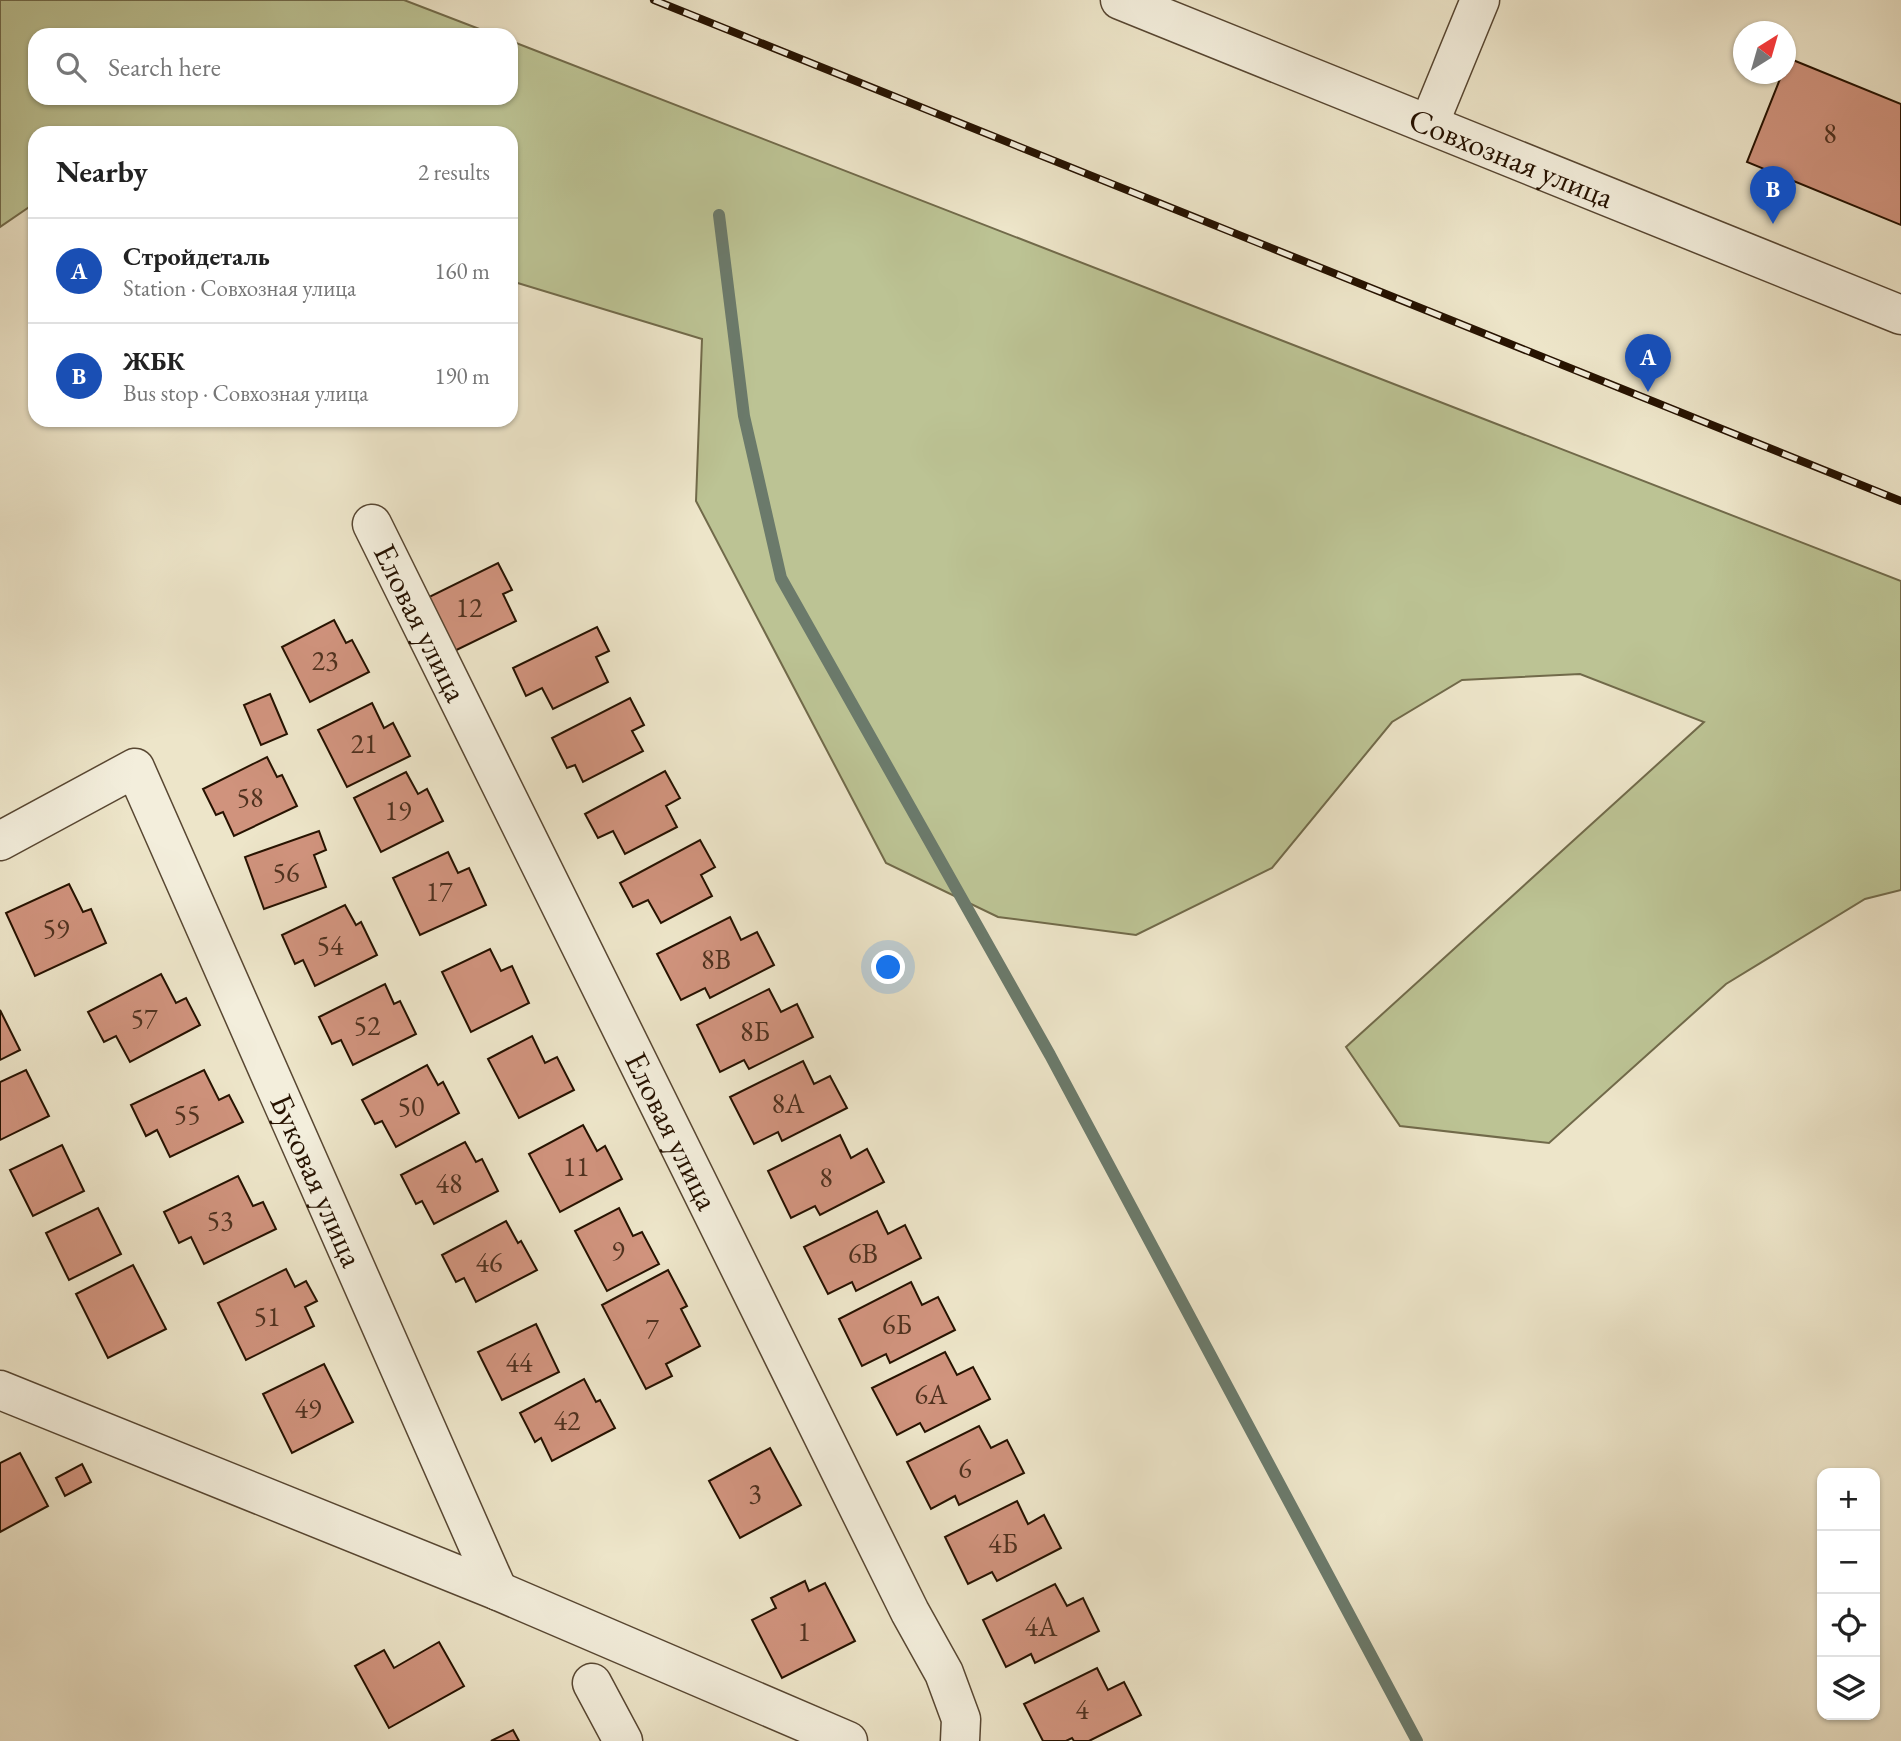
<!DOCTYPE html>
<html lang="en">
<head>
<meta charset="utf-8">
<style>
  body { margin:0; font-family:"EB Garamond",serif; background:#f2f2f2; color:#222 }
  .controls { position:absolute; right:21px; bottom:21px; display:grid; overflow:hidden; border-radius:14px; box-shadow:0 2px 5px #0004 }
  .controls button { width:63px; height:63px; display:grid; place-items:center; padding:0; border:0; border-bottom:2px solid #e0e0e0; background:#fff; color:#222; font:35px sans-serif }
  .compass { position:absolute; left:1733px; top:21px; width:63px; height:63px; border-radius:50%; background:#fff; box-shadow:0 2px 5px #0004; rotate:37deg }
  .you { position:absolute; left:889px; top:968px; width:24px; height:24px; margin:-18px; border:5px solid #fff; border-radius:50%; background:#1a73e8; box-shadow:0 0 0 10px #1a73e833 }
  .badge { display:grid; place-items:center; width:46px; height:46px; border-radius:50%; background:#2563eb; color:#fff; font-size:23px; font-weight:700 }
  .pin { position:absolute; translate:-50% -58px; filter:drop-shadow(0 2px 4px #0008) }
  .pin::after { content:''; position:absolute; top:37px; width:24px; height:21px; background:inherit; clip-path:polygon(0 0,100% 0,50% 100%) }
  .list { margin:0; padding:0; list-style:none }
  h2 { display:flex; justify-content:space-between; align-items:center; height:91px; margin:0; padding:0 28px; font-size:30px }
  h2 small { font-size:23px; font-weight:400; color:#767676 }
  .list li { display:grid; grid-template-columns:46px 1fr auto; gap:21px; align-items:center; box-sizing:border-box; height:105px; padding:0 28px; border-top:2px solid #e0e0e0 }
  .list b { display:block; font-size:26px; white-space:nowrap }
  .list p { margin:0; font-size:23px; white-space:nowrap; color:#767676 }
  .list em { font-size:23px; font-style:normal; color:#767676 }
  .icon { flex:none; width:38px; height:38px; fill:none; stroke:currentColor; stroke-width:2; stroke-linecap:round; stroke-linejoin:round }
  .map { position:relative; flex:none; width:1901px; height:1741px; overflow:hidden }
  .search { position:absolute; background:#fff; box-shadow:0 2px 5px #0004; left:28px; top:28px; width:490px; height:77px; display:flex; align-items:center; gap:18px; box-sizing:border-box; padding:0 24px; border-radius:21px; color:#767676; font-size:26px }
  .panel { position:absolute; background:#fff; box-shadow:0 2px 5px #0004; left:28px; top:126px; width:490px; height:301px; border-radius:21px }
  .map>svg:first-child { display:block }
  .green { fill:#bcc394; stroke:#716a4a; stroke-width:2 }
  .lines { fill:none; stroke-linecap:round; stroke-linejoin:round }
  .stream { stroke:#6b7a6b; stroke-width:12 }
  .building { fill:#d0937d; stroke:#261200; stroke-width:2 }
  .minor-casing { stroke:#584732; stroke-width:41 }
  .minor { stroke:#f3eedc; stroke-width:38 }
  .rail-casing { stroke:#261200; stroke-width:8 }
  .rail { stroke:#f3eedc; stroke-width:5; stroke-dasharray:16; stroke-linecap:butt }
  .labels { text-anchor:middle; stroke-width:5; stroke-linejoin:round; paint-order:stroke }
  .number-label { font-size:28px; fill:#50321f }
  .street-label { font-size:32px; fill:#261200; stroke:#f3eedc }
</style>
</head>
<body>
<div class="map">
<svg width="1901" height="1741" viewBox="0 0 1901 1741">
  <rect width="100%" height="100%" fill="#ede5c9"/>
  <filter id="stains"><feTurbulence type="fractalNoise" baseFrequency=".00286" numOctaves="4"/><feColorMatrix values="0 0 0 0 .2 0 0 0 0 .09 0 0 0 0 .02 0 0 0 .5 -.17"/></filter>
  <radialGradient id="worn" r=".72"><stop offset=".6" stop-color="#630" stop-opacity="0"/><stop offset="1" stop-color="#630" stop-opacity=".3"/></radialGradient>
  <path class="green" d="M0,0H404L495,35H35V98H511V41L1901,581V890L1865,899L1726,984L1549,1143L1400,1126L1346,1047L1704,722L1580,674L1462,680L1392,722L1272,868L1136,935L998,917L886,863L696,501L702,339L511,281V133H35V203L0,227Z"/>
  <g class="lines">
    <path class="stream" d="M719,215L744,416L781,578L1050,1055L1417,1741"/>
  </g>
  <g class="building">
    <path d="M1788,58L1901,104V225L1747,162L1782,74H1786Z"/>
    <path d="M498,563L512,590L503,594L516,621L440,658L425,599Z"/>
    <path d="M334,620L346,643L352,640L369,672L310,702L282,647Z"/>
    <path d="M597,627L609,651L596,657L608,682L553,709L542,688L526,696L513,668Z"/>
    <path d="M270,694L287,734L261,745L244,705Z"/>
    <path d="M630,698L644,725L632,731L643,751L583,782L575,765L567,768L552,738Z"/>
    <path d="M372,703L384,728L393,723L410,756L347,787L318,730Z"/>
    <path d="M267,757L277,777L282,775L297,806L234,836L223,812L216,815L203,789Z"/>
    <path d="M665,771L680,798L666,806L677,827L625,854L613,831L598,838L585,814Z"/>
    <path d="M406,772L418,794L427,789L443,821L381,852L354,798Z"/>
    <path d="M319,831L326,850L314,855L326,887L264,909L245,857Z"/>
    <path d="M700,840L715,867L701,875L712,896L661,923L648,900L633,907L620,883Z"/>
    <path d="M448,852L458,873L469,868L486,905L420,935L393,878Z"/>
    <path d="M69,884L83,912L91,909L106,943L35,976L6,913Z"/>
    <path d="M345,905L356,925L361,922L377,955L315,986L303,960L295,964L282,935Z"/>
    <path d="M730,917L741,940L757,932L774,965L710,998L705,988L681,1000L657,954Z"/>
    <path d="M490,949L501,971L512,966L529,1003L471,1032L442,972Z"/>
    <path d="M161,974L176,1003L186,998L200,1025L130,1062L116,1036L104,1042L88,1012Z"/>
    <path d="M385,984L394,1004L400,1001L416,1034L353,1065L341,1040L332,1044L319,1017Z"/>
    <path d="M769,989L781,1012L797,1004L813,1037L749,1069L744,1060L720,1072L697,1025Z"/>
    <path d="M0,1010L20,1050L0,1060Z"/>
    <path d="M532,1036L545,1063L557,1057L574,1090L519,1118L488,1059Z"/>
    <path d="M803,1061L814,1084L830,1076L847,1108L782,1141L778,1132L754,1144L730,1097Z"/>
    <path d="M427,1065L438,1085L443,1082L459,1113L396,1147L382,1121L375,1124L362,1100Z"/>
    <path d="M26,1070L49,1116L0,1140V1082Z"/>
    <path d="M204,1070L219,1100L229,1095L243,1122L170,1157L157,1130L146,1136L131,1105Z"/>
    <path d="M583,1125L597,1151L605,1146L622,1179L560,1212L529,1154Z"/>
    <path d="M840,1135L851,1158L867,1149L884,1182L820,1215L815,1206L791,1218L768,1171Z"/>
    <path d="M465,1142L476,1162L482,1159L498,1191L434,1224L422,1201L416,1204L401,1175Z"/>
    <path d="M62,1145L84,1191L33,1216L10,1170Z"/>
    <path d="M238,1176L253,1206L263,1202L276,1229L204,1264L191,1237L179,1243L164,1212Z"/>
    <path d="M98,1208L121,1254L69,1280L46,1233Z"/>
    <path d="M619,1208L633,1236L642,1232L659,1264L607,1291L575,1231Z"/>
    <path d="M877,1211L888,1234L905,1225L921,1258L856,1291L852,1282L828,1294L804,1247Z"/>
    <path d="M506,1221L518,1243L521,1241L537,1270L476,1302L464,1278L456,1282L442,1255Z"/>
    <path d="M133,1265L166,1329L108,1358L76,1294Z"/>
    <path d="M286,1269L295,1287L306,1281L317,1301L305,1307L314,1326L246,1360L218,1303Z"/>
    <path d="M668,1270L687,1306L681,1309L700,1346L666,1364L672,1376L646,1389L602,1305Z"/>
    <path d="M911,1282L922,1305L938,1297L955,1330L890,1363L886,1354L862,1366L839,1319Z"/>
    <path d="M536,1324L559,1372L502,1400L478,1352Z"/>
    <path d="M945,1352L957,1375L973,1367L990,1399L925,1432L920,1423L897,1435L872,1388Z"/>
    <path d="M324,1364L353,1422L292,1453L263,1394Z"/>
    <path d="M584,1379L596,1402L600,1400L615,1428L552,1461L541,1438L535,1442L520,1413Z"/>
    <path d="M979,1426L991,1448L1007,1440L1024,1473L959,1505L955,1496L931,1509L907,1462Z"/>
    <path d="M770,1448L801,1505L740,1538L709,1481Z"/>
    <path d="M20,1453L48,1506L0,1532V1463Z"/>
    <path d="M82,1464L91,1482L65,1496L56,1478Z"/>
    <path d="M1017,1501L1028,1524L1044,1515L1061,1548L997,1581L992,1572L968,1584L945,1537Z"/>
    <path d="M805,1581L809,1591L825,1583L855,1641L782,1678L752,1620L776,1608L771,1598Z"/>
    <path d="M1055,1584L1067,1606L1083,1598L1099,1631L1035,1663L1031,1654L1006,1667L983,1620Z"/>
    <path d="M439,1642L464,1686L389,1728L355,1666L384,1650L394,1668Z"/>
    <path d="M1097,1668L1108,1690L1124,1682L1141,1715L1089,1741H1074L1072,1738L1066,1741H1043L1024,1704Z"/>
    <path d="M513,1730L519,1741H491Z"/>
  </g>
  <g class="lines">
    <g class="minor-casing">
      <g id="minor">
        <path id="s1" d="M1120,0L1901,315"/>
        <path d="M1429,124L1480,0"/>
        <path id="s2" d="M372,524L910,1612L944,1673L961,1719L960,1741"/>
        <path id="s3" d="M0,841L135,768L498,1591"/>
        <path d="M0,1390L498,1591L848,1741"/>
        <path d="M592,1683L623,1741"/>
      </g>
    </g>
    <use href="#minor" class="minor"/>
    <g class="rail-casing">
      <path id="rail" d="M654,0L1901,501"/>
    </g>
    <use href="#rail" class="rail"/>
  </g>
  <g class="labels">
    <g class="number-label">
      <text x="1830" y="143">8</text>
      <text x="469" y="617">12</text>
      <text x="325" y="670">23</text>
      <text x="364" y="753">21</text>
      <text x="250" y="807">58</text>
      <text x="398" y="820">19</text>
      <text x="286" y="882">56</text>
      <text x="439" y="901">17</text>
      <text x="56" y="938">59</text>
      <text x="330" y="955">54</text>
      <text x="716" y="969">8В</text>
      <text x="144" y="1028">57</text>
      <text x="367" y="1035">52</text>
      <text x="755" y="1041">8Б</text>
      <text x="788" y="1113">8А</text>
      <text x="411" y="1116">50</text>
      <text x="187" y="1124">55</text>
      <text x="576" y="1176">11</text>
      <text x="826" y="1187">8</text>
      <text x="449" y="1193">48</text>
      <text x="220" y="1230">53</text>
      <text x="618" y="1260">9</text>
      <text x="863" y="1263">6В</text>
      <text x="489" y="1272">46</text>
      <text x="267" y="1326">51</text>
      <text x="897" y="1334">6Б</text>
      <text x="652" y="1338">7</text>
      <text x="519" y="1372">44</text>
      <text x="931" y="1404">6А</text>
      <text x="308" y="1418">49</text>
      <text x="567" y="1430">42</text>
      <text x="965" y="1478">6</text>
      <text x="755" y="1503">3</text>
      <text x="1003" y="1553">4Б</text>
      <text x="1041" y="1636">4А</text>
      <text x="804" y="1641">1</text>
      <text x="1082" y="1719">4</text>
    </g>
    <g class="street-label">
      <text dy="11" stroke="none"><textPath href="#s1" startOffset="422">Совхозная улица</textPath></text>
      <text dy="11" stroke="none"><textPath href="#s2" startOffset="110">Еловая улица</textPath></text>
      <text dy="11" stroke="none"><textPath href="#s2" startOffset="677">Еловая улица</textPath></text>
      <text dy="11" stroke="none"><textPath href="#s3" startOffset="604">Буковая улица</textPath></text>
    </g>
  </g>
  <rect width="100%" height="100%" filter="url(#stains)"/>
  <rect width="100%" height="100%" fill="url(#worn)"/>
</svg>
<div class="controls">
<button>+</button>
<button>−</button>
<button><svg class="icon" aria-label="locate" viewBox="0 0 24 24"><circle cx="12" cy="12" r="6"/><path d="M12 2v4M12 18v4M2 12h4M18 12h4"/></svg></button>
<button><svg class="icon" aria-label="layers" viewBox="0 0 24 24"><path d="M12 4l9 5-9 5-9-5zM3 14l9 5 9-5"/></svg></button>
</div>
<svg class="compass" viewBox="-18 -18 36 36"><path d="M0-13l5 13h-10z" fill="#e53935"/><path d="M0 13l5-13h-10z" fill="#767676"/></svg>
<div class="you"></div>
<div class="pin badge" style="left:1648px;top:392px;background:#1a4fb4">A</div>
<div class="pin badge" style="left:1773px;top:224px;background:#1a4fb4">B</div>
<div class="search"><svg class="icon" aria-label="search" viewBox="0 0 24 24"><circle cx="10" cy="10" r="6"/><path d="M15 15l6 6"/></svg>Search here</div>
<section class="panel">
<h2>Nearby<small>2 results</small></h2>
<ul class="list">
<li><span class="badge" style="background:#1a4fb4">A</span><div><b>Стройдеталь</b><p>Station · Совхозная улица</p></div><em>160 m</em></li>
<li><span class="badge" style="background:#1a4fb4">B</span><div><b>ЖБК</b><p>Bus stop · Совхозная улица</p></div><em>190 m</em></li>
</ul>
</section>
</div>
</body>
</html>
